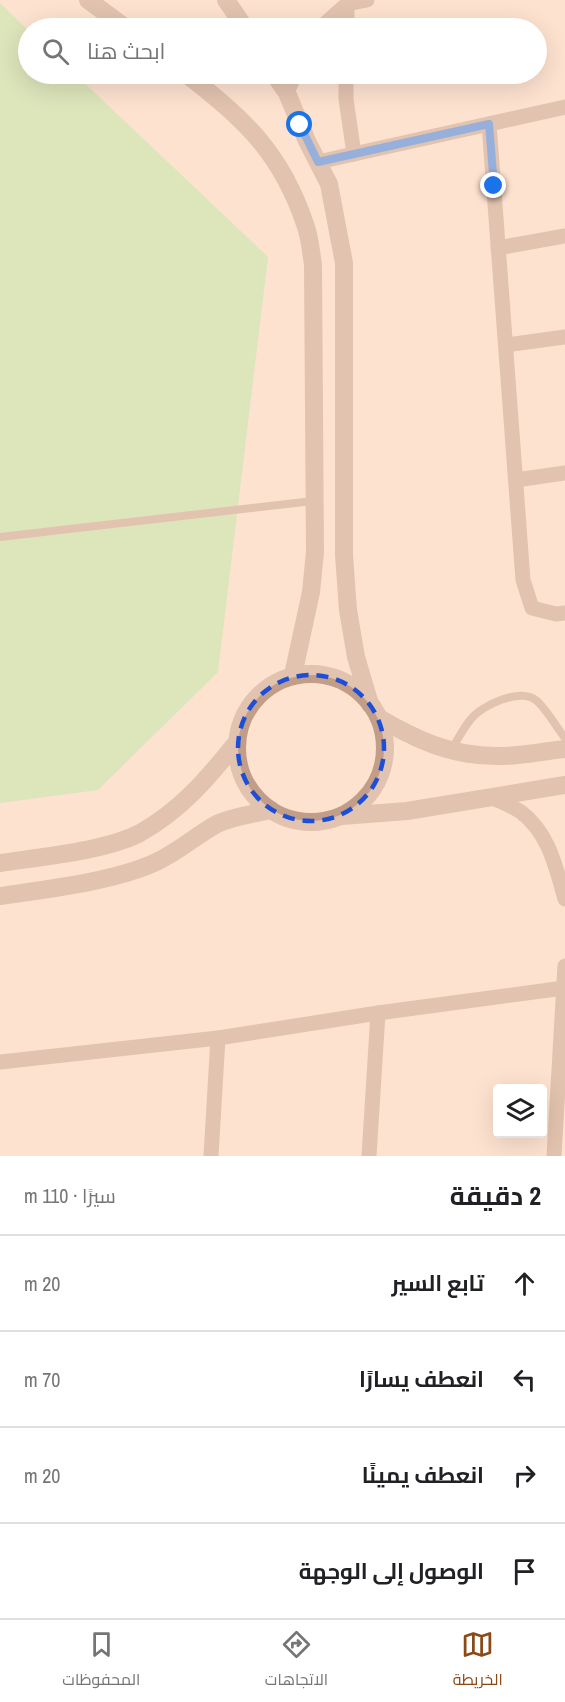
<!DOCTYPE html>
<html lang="ar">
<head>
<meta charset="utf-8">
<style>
  body { margin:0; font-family:"Archivo Narrow",Cairo,sans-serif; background:#f2f2f2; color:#202124; direction:rtl }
  .controls { position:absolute; right:18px; bottom:18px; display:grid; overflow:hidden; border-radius:6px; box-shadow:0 6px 24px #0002 }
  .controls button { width:54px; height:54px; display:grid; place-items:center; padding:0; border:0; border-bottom:2px solid #e0e0e0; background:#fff; color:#202124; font:30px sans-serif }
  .stop { position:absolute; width:18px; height:18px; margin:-14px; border:4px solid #1a73e8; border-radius:50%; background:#fff }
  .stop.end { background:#1a73e8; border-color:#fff; box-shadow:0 2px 6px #0008 }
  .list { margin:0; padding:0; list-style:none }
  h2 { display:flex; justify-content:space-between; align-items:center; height:78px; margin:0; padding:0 24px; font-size:26px }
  h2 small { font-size:20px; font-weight:400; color:#757577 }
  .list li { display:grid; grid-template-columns:39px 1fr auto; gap:18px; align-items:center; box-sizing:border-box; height:96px; padding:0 24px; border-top:2px solid #e0e0e0 }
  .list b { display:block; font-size:22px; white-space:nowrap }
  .list em { font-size:20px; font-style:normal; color:#757577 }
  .icon { flex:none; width:33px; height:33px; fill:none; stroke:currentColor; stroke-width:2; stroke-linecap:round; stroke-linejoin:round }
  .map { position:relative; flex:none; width:565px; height:1156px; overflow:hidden; direction:ltr }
  .search { position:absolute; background:#fff; box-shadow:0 6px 24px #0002; left:18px; right:18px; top:18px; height:66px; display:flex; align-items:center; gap:15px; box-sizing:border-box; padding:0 21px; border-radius:33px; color:#757577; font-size:22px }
  .sheet { height:462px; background:#fff }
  nav { display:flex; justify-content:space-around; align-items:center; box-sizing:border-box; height:84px; border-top:2px solid #e0e0e0; background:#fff; font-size:16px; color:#757577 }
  nav a { display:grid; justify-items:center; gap:3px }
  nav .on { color:#8b4918 }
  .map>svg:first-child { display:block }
  .green { fill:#b7e8a3 }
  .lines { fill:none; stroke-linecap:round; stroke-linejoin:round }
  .service { stroke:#c29d88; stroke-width:8 }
  .minor { stroke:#c29d88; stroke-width:15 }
  .tertiary { stroke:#c29d88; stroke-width:18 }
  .route { stroke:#1a73e8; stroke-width:8 }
  .marked { fill:none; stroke:#1d4ed8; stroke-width:4.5; stroke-dasharray:12 8; stroke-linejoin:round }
</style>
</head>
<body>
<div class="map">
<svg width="565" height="1156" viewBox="0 0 565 1156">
  <rect width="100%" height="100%" fill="#fde2cf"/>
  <path class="green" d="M0,3L28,30V74H75L268,257L218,672L98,790L0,803Z"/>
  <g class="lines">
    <g class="service">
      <path d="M0,537L313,501"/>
      <path d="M451,750C458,740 463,728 471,719C482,705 521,687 537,701C548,711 556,727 565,738"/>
    </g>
    <g class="minor">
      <path d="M320,28L347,4L367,0"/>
      <path d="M347,28V4"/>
      <path d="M346,74V99L354,154"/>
      <path d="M287,93L295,74"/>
      <path d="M489,124L523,580L532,608L556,614L565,613"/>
      <path d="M318,162L565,107"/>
      <path d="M498,248L565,236"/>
      <path d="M506,345L565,337"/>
      <path d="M516,480L565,473"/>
      <path d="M491,797C501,802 512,806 521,812C549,833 556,868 565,899"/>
      <path d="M0,1062L218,1038L378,1013L564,988"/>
      <path d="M211,1156L218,1038"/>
      <path d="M369,1156L378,1013"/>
      <path d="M554,1156L565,966"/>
    </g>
    <g class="tertiary">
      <path d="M88,0L126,28"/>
      <path d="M226,0L245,28"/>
      <path d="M186,74C244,118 281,153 305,224C310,237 311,252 313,265L315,552L311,592L293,675"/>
      <path d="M274,74L287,93L307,141L329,184L344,263V555L348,610L356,657L370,704"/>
      <circle cx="311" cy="748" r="74"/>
      <path d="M379,718C417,740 451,756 496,756C519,757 543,751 565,749"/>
      <path d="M342,816L407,811L565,785"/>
      <path d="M0,863C39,857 106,851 140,833C181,810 208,778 237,742"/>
      <path d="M0,896C47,889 111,882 154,863C177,853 195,836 217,824C234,816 253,814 271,810"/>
    </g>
  </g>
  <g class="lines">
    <path class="route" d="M300,125L318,162L489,124L494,186"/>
  </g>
  <path d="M0 0H565V1156H0ZM238 748a73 73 0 1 1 146 0a73 73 0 1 1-146 0Z" fill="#fde2cf" fill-opacity=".55" fill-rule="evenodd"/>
  <path class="marked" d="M238 748a73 73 0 1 1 146 0a73 73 0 1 1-146 0Z"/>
</svg>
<div class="controls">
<button><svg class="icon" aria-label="layers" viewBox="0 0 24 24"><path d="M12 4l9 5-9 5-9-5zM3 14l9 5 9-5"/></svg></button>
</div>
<div class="stop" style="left:300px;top:125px"></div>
<div class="stop end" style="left:494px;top:186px"></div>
<div class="search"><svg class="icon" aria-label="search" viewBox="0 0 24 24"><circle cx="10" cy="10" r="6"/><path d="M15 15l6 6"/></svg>ابحث هنا</div>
</div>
<section class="sheet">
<h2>2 دقيقة<small>سيرًا · 110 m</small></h2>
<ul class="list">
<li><svg class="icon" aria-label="ahead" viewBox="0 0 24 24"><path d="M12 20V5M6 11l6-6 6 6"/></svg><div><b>تابع السير</b></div><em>20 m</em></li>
<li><svg class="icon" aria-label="left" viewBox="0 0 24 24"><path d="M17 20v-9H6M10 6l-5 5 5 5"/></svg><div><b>انعطف يسارًا</b></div><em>70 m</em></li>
<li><svg class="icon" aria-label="right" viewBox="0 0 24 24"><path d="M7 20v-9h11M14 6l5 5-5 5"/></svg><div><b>انعطف يمينًا</b></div><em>20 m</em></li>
<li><svg class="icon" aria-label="arrive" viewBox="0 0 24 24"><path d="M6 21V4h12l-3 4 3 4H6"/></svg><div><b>الوصول إلى الوجهة</b></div></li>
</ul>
</section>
<nav>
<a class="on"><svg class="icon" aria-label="map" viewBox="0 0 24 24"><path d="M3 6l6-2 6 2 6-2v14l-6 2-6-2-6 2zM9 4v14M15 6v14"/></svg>الخريطة</a>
<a><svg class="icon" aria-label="directions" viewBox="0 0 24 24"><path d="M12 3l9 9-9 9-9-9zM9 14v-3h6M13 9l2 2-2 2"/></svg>الاتجاهات</a>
<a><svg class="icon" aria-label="saved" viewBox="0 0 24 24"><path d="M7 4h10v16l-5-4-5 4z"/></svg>المحفوظات</a>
</nav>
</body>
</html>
